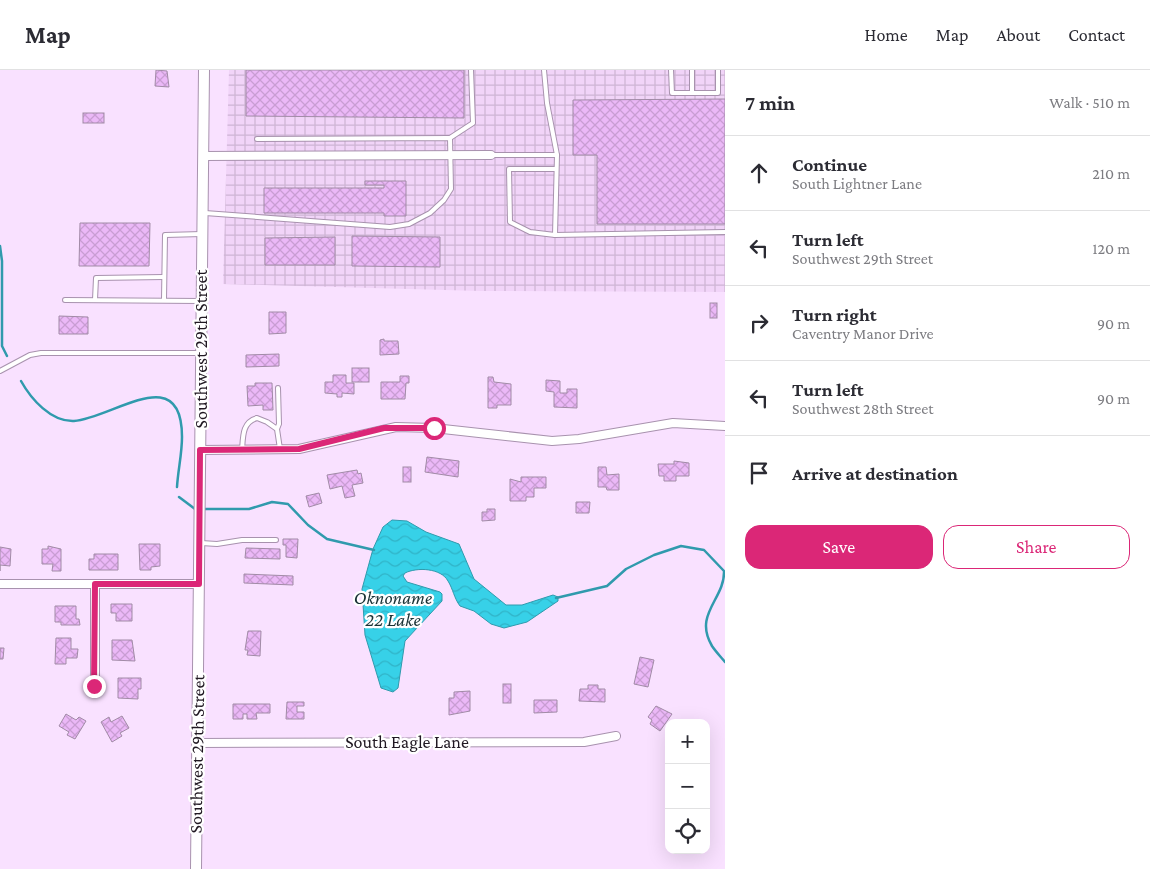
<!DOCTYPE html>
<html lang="en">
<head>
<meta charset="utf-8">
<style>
  body { margin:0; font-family:"Crimson Pro",serif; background:#f7f7f7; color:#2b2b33 }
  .controls { position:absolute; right:15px; bottom:15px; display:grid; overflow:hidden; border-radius:10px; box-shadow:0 5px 20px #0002 }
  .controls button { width:45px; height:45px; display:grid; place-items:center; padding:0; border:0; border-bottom:1px solid #e1e1e2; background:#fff; color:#2b2b33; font:25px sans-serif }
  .stop { position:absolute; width:15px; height:15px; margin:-11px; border:4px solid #db2777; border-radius:50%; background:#fff }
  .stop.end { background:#db2777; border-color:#fff; box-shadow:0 1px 5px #0008 }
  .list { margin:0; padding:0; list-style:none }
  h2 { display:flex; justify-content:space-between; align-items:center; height:65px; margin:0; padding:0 20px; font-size:21px }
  h2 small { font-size:16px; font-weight:400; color:#7c7c81 }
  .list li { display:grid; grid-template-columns:32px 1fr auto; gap:15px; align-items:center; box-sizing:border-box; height:75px; padding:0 20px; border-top:1px solid #e1e1e2 }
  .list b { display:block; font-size:19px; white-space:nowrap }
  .list p { margin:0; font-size:16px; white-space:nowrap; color:#7c7c81 }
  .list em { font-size:16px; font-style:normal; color:#7c7c81 }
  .actions { display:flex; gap:10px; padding:15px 20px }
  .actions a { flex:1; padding:11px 0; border:1px solid #db2777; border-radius:15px; text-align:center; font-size:18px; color:#db2777 }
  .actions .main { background:#db2777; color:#fff }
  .icon { flex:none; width:28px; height:28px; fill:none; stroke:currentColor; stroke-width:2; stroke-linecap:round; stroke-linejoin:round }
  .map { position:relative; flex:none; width:725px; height:799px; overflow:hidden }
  header { display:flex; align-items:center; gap:30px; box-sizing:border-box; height:70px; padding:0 25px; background:#fff; border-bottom:1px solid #e1e1e2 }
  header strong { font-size:24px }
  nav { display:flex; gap:28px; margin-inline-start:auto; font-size:18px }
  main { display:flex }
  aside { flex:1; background:#fff }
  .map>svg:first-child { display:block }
  .industrial { fill:url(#industrial-grid) }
  .water { fill:url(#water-waves); stroke:#309aad }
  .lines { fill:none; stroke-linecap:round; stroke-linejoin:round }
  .stream { stroke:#309aad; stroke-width:2.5 }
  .building { fill:url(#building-cross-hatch); stroke:#a18ba6 }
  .service-casing { stroke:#a892ae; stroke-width:6 }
  .minor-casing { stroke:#a892ae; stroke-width:10 }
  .tertiary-casing { stroke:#a892ae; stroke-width:12 }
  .service { stroke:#fff; stroke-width:4 }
  .minor { stroke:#fff; stroke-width:8 }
  .tertiary { stroke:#fff; stroke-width:10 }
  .route { stroke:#db2777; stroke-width:6 }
  .labels { text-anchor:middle; stroke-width:4.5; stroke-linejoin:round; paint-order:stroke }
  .street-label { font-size:18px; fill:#201822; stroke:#fff }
  .water-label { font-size:19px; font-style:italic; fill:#193135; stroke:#fff }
</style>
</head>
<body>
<header>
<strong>Map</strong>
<nav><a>Home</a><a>Map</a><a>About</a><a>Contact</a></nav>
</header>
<main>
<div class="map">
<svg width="725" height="799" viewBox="0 0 725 799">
  <defs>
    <pattern id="industrial-grid" width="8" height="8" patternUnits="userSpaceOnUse" patternTransform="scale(1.25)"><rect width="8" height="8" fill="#f1d4f8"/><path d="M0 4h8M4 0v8" fill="none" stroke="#ceb5d4"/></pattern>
    <pattern id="water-waves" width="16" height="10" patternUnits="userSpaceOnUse" patternTransform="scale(1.25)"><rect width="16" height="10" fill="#37d1e8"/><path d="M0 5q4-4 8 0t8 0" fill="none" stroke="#30b3c7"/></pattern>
    <pattern id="building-cross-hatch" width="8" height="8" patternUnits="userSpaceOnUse" patternTransform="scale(1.25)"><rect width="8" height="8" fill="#ebb8f7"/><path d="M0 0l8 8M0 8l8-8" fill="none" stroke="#c99dd3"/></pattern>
  </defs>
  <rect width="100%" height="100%" fill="#f9e1ff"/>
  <path class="industrial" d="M229,0H725V222L481,221L223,214Z"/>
  <path class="water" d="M392,450L407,451L426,462L459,474L474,509L506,535H522L553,525L558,527V531L527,552L504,558L491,554L474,541L460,536C454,528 453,519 448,511C441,498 417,497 405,503L403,506L407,512L440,522L442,524V531L405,571L398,618L393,622L381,618L365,565L362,519L373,479L383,457Z"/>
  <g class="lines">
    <g class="stream">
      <path d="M0,176L2,191V276L7,286"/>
      <path d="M21,311C31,329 51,352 74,351C113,348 182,290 182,367C182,384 178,400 177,417"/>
      <path d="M179,427L195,439"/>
      <path d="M204,439H249L272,432L288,434L308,455L327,469L374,480"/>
      <path d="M556,528L607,516L626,499L654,485L681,476L704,480L724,501C725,529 693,544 712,576C716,582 721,587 725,592"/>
    </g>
  </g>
  <g class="building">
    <path d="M156,0L167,1L169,17L155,16Z"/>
    <path d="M246,0H464V48L246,46Z"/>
    <path d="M725,29V154H597V85H573V30Z"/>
    <rect x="83" y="43" width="21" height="10"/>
    <path d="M365,111H406V146H384V143H264V118H384V115H365Z"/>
    <path d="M80,153H150L149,196H79Z"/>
    <path d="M352,166L440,167V197L352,196Z"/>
    <path d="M335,167V195H265V168Z"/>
    <rect x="710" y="233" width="7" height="15"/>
    <path d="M269,242H286V263L269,264Z"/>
    <path d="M59,246L88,247V264H59Z"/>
    <path d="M384,269V271H398L399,284L380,285V270Z"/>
    <path d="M279,284V296L246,297V285Z"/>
    <rect x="352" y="298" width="17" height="14"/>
    <path d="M333,305H346V313H354V324L342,323V327H337V324L325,323V312H333Z"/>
    <path d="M400,306H409V313H406L405,329H381V312H400Z"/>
    <path d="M488,307H493L494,312L511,314V335H497V338H488Z"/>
    <path d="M546,310L560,311V323H567V319H577V338L554,337V322L546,321Z"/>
    <path d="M255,313H272L273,340H263V335L248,336L247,316H255Z"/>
    <path d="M427,387L459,391L458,407L425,402Z"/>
    <path d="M674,391L689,393V406H676V411H664V406H659L658,394H674Z"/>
    <rect x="403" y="397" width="8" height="15"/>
    <path d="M598,397H606L607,405L619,404V420H607L606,417H598Z"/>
    <path d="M357,400L358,404L361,403L363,413L352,415L355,426L345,428L342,416L330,419L327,405Z"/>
    <path d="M521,407H546V418H534V427H526V431H510V409L521,412Z"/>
    <path d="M319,423L322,433L309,437L306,426Z"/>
    <path d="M576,432H590L589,443H576Z"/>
    <path d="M487,439H495V450L482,451V442H487Z"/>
    <path d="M283,469H298L297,488L286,487V475H283Z"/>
    <path d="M139,474H160V496L151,497V500H140Z"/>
    <path d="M48,476L61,479V501H52L53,494H42V479H48Z"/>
    <path d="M0,477L11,479L10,496L0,495V501Z"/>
    <path d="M246,478L280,479V489L245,488Z"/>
    <path d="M94,484H118V500H89V489H94Z"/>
    <path d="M244,504L293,506V515L244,513Z"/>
    <path d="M111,534H132V551H116V543H111Z"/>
    <path d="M55,536H76V549H79L80,555H61V552H55Z"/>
    <path d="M248,561H261L260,586L247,585L248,580H245Z"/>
    <path d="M56,568H71V579H78L77,588H66V594H55Z"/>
    <path d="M112,570H132L135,591L112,590Z"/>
    <path d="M0,578H4L3,589H0Z"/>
    <path d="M640,587L654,590L648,617L634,614Z"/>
    <path d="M118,608H141V619H138V629L118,628Z"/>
    <rect x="503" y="614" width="8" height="19"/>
    <path d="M588,615H598V619H605V632L579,631L580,619H588Z"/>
    <path d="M470,621V641L449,645V628H454V622Z"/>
    <path d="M534,630H557V642L534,643Z"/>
    <path d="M287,632H304V636H297V642H304V649H286Z"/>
    <path d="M233,634H270V643H256L257,649H247V644H243V649H233Z"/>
    <path d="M656,636L672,644L660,661L650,654L652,650L648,647Z"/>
    <path d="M66,644L76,650L79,647L86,651L75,669L67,665L69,662L59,656Z"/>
    <path d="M122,646L129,658L120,663L122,666L112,672L101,652L109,647L111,652Z"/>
  </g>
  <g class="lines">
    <g class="service-casing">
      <g id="service">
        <path d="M544,0L547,33L557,85L555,165L725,162"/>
        <path d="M671,0L672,23H718V0"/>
        <path d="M692,23V0"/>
        <path d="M450,68L473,53L471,0"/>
        <path d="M491,85H557"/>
        <path d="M205,143L390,157L409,154L430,143L444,130L451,119L450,68L257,69"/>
        <path d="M555,165L530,162L510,152L509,99H556"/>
        <path d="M65,230L201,231"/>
        <path d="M95,230L96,208L164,207"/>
        <path d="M164,230L165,165L202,164"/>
        <path d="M0,301L30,285L41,283H201"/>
        <path d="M277,359L279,354L278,318"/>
        <path d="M242,381C243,367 242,352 257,348L267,352L277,359L280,379"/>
        <path d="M201,473L217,474L242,470H276"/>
      </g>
    </g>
    <g class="minor-casing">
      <g id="minor">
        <path d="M203,86L491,85"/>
        <path d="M200,380L299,379L396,357L434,358L552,371L579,369L673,353L725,356"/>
        <path d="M0,514H199"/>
        <path d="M95,615V514"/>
        <path d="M197,673L584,672L616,666"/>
      </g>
    </g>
    <g class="tertiary-casing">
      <path id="tertiary" d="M196,799L204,0"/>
    </g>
    <use href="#service" class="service"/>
    <use href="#minor" class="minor"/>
    <use href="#tertiary" class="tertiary"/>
  </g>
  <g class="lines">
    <path class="route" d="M94,616L95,514H199L200,380L299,379L384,358H434"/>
  </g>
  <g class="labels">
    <g class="street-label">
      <text transform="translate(201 279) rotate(-90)" y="6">Southwest 29th Street</text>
      <text x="407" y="678">South Eagle Lane</text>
      <text transform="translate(197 684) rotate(-89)" y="6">Southwest 29th Street</text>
    </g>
    <g class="water-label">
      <text x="393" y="534">Oknoname<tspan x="393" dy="22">22 Lake</tspan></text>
    </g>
  </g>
</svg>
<div class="controls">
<button>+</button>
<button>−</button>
<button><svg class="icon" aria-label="locate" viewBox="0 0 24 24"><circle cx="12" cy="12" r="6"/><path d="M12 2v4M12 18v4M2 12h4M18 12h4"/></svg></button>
</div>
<div class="stop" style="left:434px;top:358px"></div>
<div class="stop end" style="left:94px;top:616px"></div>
</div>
<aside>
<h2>7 min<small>Walk · 510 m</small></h2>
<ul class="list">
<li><svg class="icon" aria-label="ahead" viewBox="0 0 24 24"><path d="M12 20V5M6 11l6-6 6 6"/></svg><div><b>Continue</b><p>South Lightner Lane</p></div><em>210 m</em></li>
<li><svg class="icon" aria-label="left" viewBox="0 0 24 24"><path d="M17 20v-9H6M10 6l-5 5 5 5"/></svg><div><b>Turn left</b><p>Southwest 29th Street</p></div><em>120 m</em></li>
<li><svg class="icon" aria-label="right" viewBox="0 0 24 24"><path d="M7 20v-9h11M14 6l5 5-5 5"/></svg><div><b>Turn right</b><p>Caventry Manor Drive</p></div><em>90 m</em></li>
<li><svg class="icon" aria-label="left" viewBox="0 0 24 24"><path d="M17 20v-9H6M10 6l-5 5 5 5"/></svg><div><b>Turn left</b><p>Southwest 28th Street</p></div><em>90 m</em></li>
<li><svg class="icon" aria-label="arrive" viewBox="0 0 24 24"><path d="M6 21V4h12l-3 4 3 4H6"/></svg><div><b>Arrive at destination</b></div></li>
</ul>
<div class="actions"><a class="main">Save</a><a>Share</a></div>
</aside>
</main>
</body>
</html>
